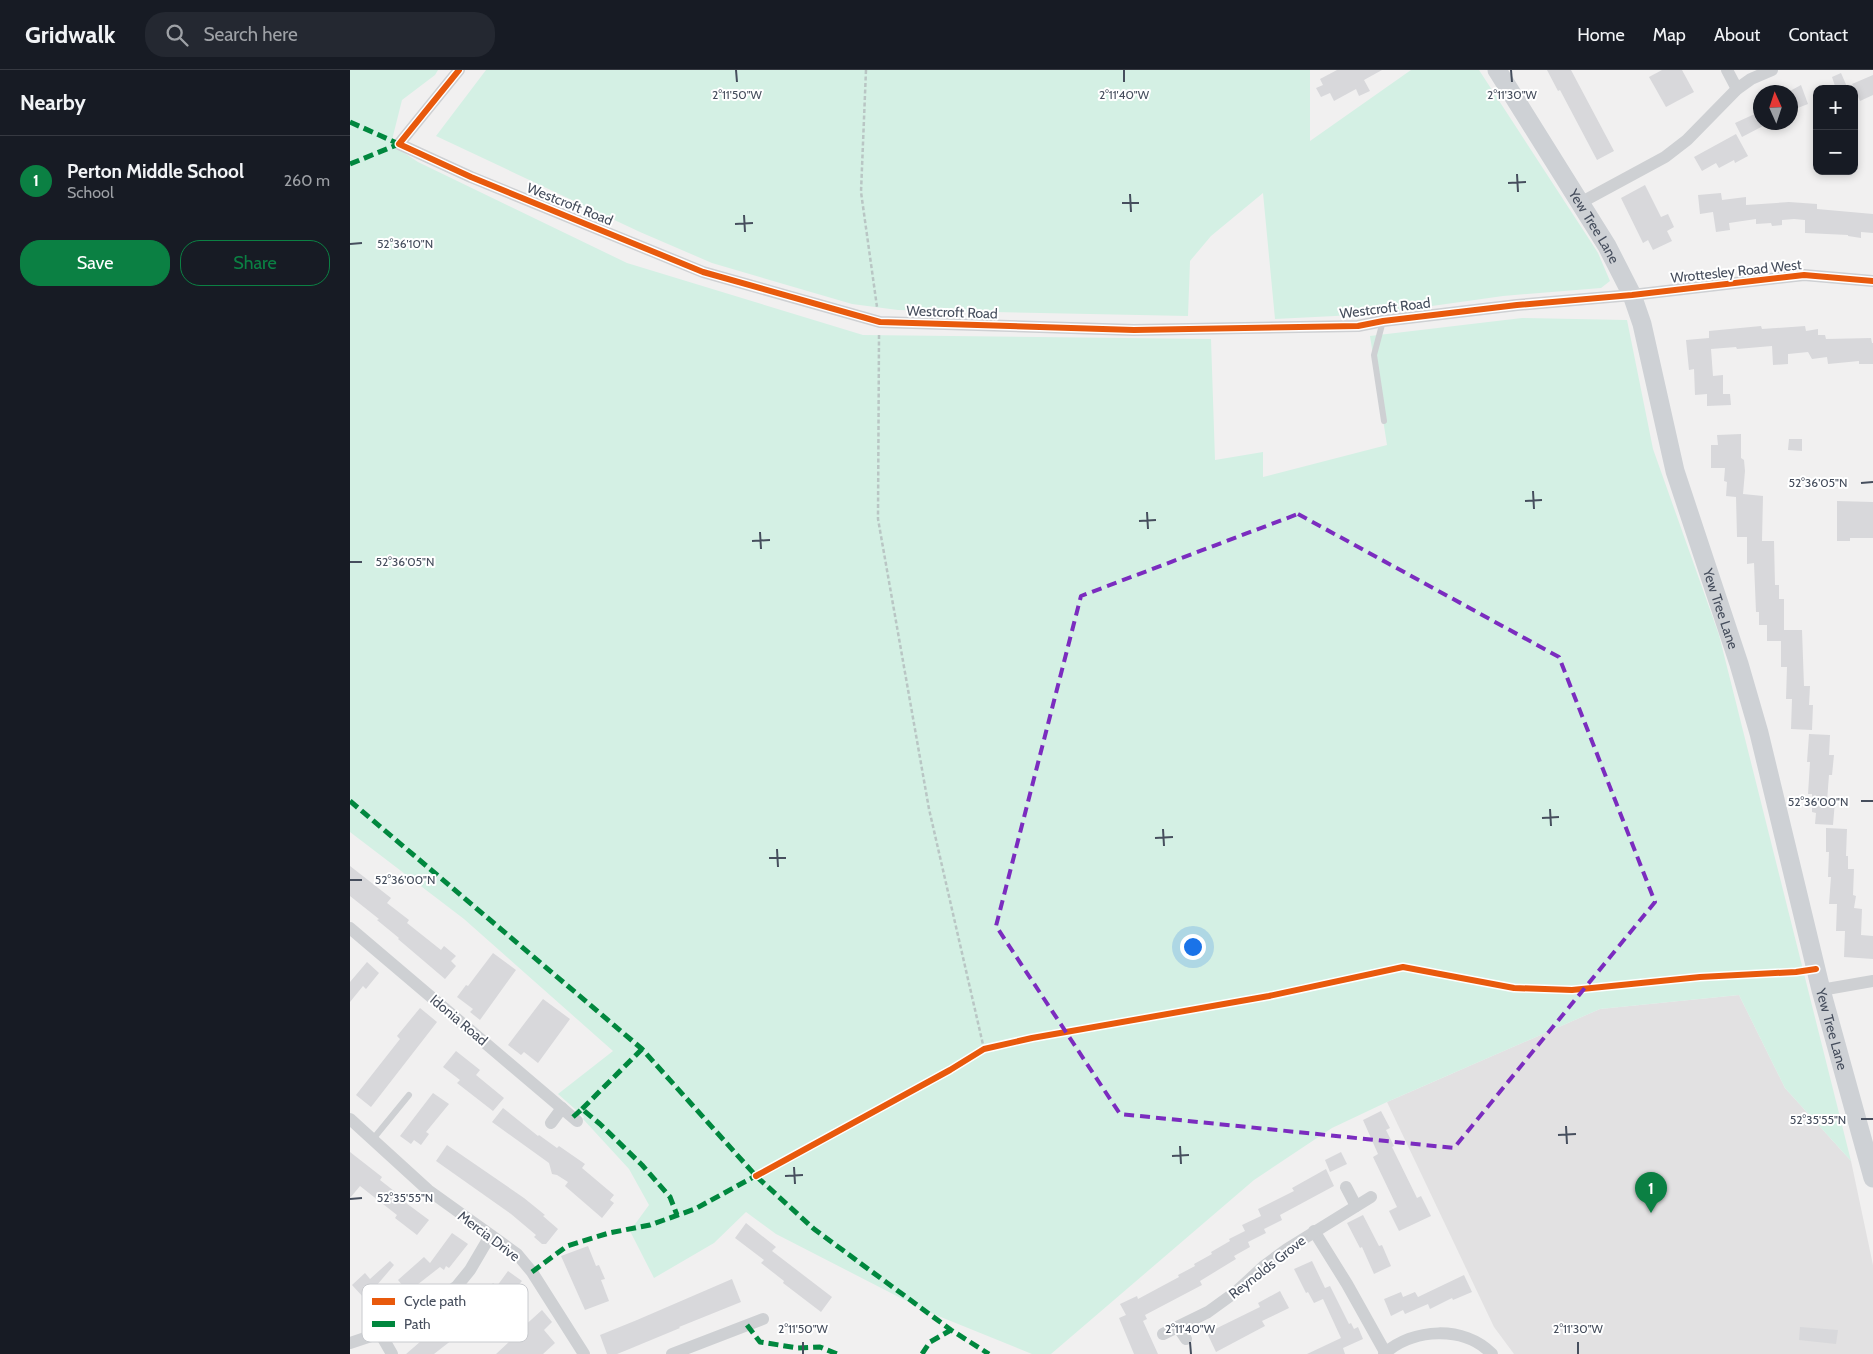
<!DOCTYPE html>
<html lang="en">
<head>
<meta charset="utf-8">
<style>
  body { margin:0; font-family:Cabin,sans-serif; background:#242831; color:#f1f3f6 }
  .controls { position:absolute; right:15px; top:15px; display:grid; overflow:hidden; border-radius:10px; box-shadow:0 2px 8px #0003 }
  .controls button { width:45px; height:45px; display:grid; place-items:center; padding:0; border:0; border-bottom:1px solid #363941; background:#171b24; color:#f1f3f6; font:25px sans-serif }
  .compass { position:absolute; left:1403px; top:15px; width:45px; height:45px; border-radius:50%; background:#171b24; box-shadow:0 2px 8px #0003; rotate:357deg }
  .you { position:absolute; left:842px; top:876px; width:18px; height:18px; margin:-12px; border:4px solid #fff; border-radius:50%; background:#1a73e8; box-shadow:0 0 0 8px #1a73e833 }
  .badge { display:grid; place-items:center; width:32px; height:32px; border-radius:50%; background:#0b8043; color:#fff; font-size:16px; font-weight:700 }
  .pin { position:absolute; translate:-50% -41px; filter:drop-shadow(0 1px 2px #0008) }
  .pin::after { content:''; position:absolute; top:26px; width:18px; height:15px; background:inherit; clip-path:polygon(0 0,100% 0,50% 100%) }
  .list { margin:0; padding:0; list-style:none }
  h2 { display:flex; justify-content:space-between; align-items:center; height:65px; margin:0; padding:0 20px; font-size:21px }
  h2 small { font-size:16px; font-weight:400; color:#9ea1a6 }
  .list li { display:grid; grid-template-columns:32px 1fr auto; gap:15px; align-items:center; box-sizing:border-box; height:90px; padding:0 20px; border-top:1px solid #363941 }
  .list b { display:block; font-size:19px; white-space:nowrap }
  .list p { margin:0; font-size:16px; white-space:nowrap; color:#9ea1a6 }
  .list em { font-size:16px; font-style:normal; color:#9ea1a6 }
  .actions { display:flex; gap:10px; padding:15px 20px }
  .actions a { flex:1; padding:11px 0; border:1px solid #0b8043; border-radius:20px; text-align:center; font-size:18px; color:#0b8043 }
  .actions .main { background:#0b8043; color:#fff }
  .icon { flex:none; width:28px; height:28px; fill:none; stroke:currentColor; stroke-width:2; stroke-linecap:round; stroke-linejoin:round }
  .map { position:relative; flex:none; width:1523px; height:1284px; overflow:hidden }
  header { display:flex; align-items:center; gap:30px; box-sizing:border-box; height:70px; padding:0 25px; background:#171b24; border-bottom:1px solid #363941 }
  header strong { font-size:24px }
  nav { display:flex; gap:28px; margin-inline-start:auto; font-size:18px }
  .search { width:350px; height:45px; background:#242831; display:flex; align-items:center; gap:12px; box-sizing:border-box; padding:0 18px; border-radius:20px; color:#9ea1a6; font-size:19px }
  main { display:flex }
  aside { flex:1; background:#171b24 }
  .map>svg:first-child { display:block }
  .education { fill:#e2e1e2 }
  .green { fill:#d4f0e4 }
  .building { fill:#d8d8db }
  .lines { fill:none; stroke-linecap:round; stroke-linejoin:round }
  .path { stroke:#b9c6c4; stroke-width:2.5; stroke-dasharray:4 2.5; stroke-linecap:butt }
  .lane { stroke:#ced0d3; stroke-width:6 }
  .street { stroke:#ced0d3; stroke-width:12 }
  .secondary { stroke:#ced1d5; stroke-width:19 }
  .quiet { stroke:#00873e; stroke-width:5; stroke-dasharray:10 5; stroke-linecap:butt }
  .cycleway-casing { stroke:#fff; stroke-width:9 }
  .cycleway { stroke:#e8590c; stroke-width:6 }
  .marked { fill:none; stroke:#7b2cbf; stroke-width:4; stroke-dasharray:10 6; stroke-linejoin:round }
  .ticks { fill:none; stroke:#464e5d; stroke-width:2 }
  .labels { text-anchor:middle; stroke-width:4; stroke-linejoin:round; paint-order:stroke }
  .street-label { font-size:14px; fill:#464e5d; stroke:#fff }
  .key { fill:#fff; stroke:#c8cace; stroke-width:1 }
  .key-label { font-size:14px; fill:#464e5d }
  .ticks-label { font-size:12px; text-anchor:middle; fill:#464e5d; stroke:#fff; stroke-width:4; stroke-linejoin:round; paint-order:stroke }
</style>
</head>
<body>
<header>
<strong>Gridwalk</strong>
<div class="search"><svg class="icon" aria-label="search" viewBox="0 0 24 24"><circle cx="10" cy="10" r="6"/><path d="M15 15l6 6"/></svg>Search here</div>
<nav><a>Home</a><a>Map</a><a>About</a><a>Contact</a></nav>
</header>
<main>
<aside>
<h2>Nearby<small></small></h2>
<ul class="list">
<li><span class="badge">1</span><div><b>Perton Middle School</b><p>School</p></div><em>260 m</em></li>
</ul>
<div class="actions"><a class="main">Save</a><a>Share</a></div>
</aside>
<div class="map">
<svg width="1523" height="1284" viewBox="0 0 1523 1284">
  <rect width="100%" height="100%" fill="#f1f0f0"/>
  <path class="education" d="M1389,925L1435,1018L1501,1091L1523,1195V1284H1164L1144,1257L1037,1032L1250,939Z"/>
  <g class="green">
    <path d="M0,0H88L85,5L52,30L41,74L68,92L277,193L513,265L861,269L865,390L913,382V407L1037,375L1020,266L1172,248L1277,250L1303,379L1369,565L1501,1091L1435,1018L1389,925L1250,939L1037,1032L982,1058L904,1110L701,1284H682L576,1241L426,1164L396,1142L364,1173L304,1208L280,1161L299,1135L279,1099L233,1049L234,1047L208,1024L263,981L114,849L0,762Z"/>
    <path d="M136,0H960V71L1061,0H1129L1239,169L1248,183L1260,211L1251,218L1153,226L1025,244L925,249L913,123L861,166L840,191L838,246L548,240L502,234L362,193L290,162L86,66Z"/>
  </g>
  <g class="building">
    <path d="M987,0H1032L1014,10L1020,21L1009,26L1006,19L984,31L980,23L971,27L966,18L973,15L970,9Z"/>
    <path d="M1197,0H1221L1264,81L1247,90L1210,20L1208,21Z"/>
    <path d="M1312,0H1332L1344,22L1316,37L1299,7Z"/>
    <path d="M1491,3L1498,19H1486L1482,7Z"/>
    <path d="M1523,5V25L1510,31L1502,14Z"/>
    <path d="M1451,15L1458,34L1440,41V21Z"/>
    <path d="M1409,42L1410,52H1414L1415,55L1392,67L1385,53Z"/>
    <path d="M1386,64L1398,86L1385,93L1384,90L1369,98L1366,93L1352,101L1344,87Z"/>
    <path d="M1295,115L1311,147L1318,144L1324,157L1317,161L1322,171L1303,180L1298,170L1293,173L1271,128Z"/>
    <path d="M1371,123L1372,130L1396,127V135L1439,132L1467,134V139L1523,144V163L1511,162V168L1498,166V165L1455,163V150L1444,149L1432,150V155L1422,156L1421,153L1406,154V149L1379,153L1380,160L1366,162L1363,142L1350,144L1348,125Z"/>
    <path d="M1411,256L1412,259L1455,256L1456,261L1468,259V265H1475L1476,269L1521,268L1522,273H1523V294H1509V291L1478,294L1477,287L1462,289L1458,282L1438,284V294L1423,295L1422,276L1387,279L1386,277L1361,279L1363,306L1373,305V324H1380L1381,335L1357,336V324L1345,325L1344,299L1339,300L1336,270L1359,268V261Z"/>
    <path d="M1391,364V388L1394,390L1395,401L1393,424L1413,426L1412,471H1424L1425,515H1429V529H1434V560H1452L1454,616H1460L1459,635H1463L1462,660L1441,659L1442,629H1436L1437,597H1431V571H1417V555H1409V542H1406L1404,493L1397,494V467H1387L1386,427L1376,426L1377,412L1374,411L1375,398H1361V375H1368L1367,365Z"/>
    <path d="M1439,369H1452V381L1438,380Z"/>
    <path d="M1487,431L1523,432V468H1500V471H1487Z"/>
    <path d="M1459,664L1480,665L1479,685H1484L1482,705H1479L1477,731H1485L1483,755L1465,754L1466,743L1462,742V724H1458L1460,692H1457Z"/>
    <path d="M1476,758L1497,759L1496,786H1498V799H1504L1503,825L1506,826L1504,838L1512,839L1511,865L1523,866V889L1494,887L1495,861H1486L1487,834H1479L1481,807H1478L1479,782H1476Z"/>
    <path d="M0,796L41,828L37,833L59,850L57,853L91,880L94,876L106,886L101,891L106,896L95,909L48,869L49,868L27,850L29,849L0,826Z"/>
    <path d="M143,883L166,900L130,950L120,942L123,939L107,927L116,915L118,916Z"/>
    <path d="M17,892L29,903L16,919L13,916L0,932V912Z"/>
    <path d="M193,929L220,949L188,993L174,982L171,985L158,975Z"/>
    <path d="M70,938L87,952L21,1037L6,1025L50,969L47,966Z"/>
    <path d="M106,981L130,1000L126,1005L154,1028L143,1041L107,1013L110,1010L93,997Z"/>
    <path d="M83,1023L99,1034L76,1062L79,1064L71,1075L64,1070L61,1074L50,1066Z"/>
    <path d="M153,1038L188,1066L189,1065L207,1078L209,1076L235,1094L232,1098L264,1125L260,1130L264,1133L252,1148L215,1116L218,1112L207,1105L202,1104L199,1093L142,1052Z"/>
    <path d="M1031,1041L1040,1058L1036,1060L1044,1076L1042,1077L1067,1128L1071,1126L1081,1146L1049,1161L1039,1141L1047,1137L1023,1087L1028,1084L1013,1050Z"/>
    <path d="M97,1075L174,1128L195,1145L193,1146L208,1159L196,1174H192L184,1167L186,1165L161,1144L86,1091Z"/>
    <path d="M0,1082L32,1107L30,1110L53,1128L52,1130L79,1150L67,1165L45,1148L47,1145L10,1116L0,1128Z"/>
    <path d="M991,1082L997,1094L980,1102L975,1090Z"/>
    <path d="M976,1099L984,1116L930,1145L932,1150L914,1159L916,1163L898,1172L900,1177L884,1186L886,1189L850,1211L852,1215L795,1245L797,1249L793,1251L808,1284H784L769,1248L776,1245L770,1234L787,1226L788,1229L829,1207L828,1205L845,1196L844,1194L862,1184L861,1182L880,1171L879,1169L895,1161L892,1155L911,1146L908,1139L944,1121L942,1118Z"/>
    <path d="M1013,1145L1029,1176L1032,1175L1041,1196L1024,1204L1012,1177L1010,1178L997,1153Z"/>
    <path d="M396,1153L426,1177L422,1181L482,1227L471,1242L433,1213L434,1211L411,1193L414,1190L385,1168Z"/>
    <path d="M102,1163L118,1174L99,1198L96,1196L94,1200L90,1197L58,1222L48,1210L74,1187L80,1193Z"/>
    <path d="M238,1176L246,1196L249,1195L255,1209L251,1210L259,1231L235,1240L211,1186Z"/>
    <path d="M40,1191L44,1195L15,1229L2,1215L15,1203L20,1209Z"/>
    <path d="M962,1191L975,1218L980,1216L999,1254L1001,1253L1004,1259L1008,1257L1013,1269L993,1278L995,1284H957L991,1268L973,1229L964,1233L958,1222L956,1223L944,1199Z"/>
    <path d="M158,1201L172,1211L150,1236L147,1233L127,1260L122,1256L118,1261L116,1259L84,1284H56L78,1265L80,1266L100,1250L103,1253L115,1238L118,1240L129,1224L132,1225L143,1213L147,1216Z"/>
    <path d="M1114,1205L1122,1222L1103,1230L1102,1228L1080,1239L1078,1234L1055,1244L1053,1240L1041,1246L1034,1229L1051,1222L1053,1227L1065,1222L1068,1227Z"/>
    <path d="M382,1209L391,1232L329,1257L330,1258L277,1280L267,1284H257L250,1265L287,1250Z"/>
    <path d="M930,1221L939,1238L912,1251L915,1256L866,1282L857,1263L910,1237L908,1233Z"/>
    <path d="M192,1240L202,1252L194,1260L205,1273L193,1284H146L162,1269L161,1268Z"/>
    <path d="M1450,1257L1488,1260L1486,1274L1449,1270Z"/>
  </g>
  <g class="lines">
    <g class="path">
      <path d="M516,0L511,122L527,237"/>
      <path d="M529,265L528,449L579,739L634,979"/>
    </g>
    <g class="lane">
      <path d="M1033,251L1024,285L1034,351"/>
      <path d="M23,1069L59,1025"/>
    </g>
    <g class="street">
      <path d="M109,0L49,74L121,107L353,202L530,252L784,260L1008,256L1033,251L1167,235L1282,225L1454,205L1523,211"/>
      <path d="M1377,0L1387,19"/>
      <path d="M1230,133L1315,87L1337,70L1387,19L1401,9L1422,0"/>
      <path d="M0,858L227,1051"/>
      <path d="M1471,920L1523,911"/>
      <path d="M0,1049L78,1120L167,1184L182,1202L234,1284"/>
      <path d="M201,1053L212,1038"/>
      <path d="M996,1117L1006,1136"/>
      <path d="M964,1161L997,1214L1035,1282"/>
      <path d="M828,1257L836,1269"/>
      <path d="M30,1263L42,1284"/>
      <path d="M813,1264L858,1242L887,1221L914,1196L937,1179L1021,1127"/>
      <path d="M0,1273L30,1263L92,1227L107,1216L120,1200L140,1166"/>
      <path d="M322,1284L413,1249"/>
      <path d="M1034,1284C1063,1258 1114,1255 1142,1284"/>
    </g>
    <path class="secondary" id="s1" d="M1147,0L1257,176L1282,225L1292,254L1325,401L1389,594L1409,663L1471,920L1523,1108"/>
    <g class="quiet">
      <path d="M0,52L49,74"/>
      <path d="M0,94L49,74"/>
      <path d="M0,731L292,979L406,1106L464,1159L601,1260L639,1284"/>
      <path d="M232,1039L292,979"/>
      <path d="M223,1047L232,1039L250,1054L292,1095L320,1127L327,1145"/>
      <path d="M182,1202L217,1176L259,1163L300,1155L345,1139L409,1104"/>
      <path d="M397,1255L410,1272L448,1278L470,1277L487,1284"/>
      <path d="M572,1284L580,1272L601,1260"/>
    </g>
    <g class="cycleway-casing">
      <g id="cycleway">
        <path d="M109,0L49,74L121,107L353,202L530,252L784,260L1008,256L1033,251L1167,235L1282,225L1454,205L1523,211"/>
        <path d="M406,1106L600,1000L634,979L682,968L919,926L1053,897L1164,918L1222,920L1350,907L1446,902L1466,899"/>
      </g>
    </g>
    <use href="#cycleway" class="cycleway"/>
  </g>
  <path class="marked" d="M948,444L1209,587L1305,832L1104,1078L770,1044L646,856L731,526Z"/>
  <path class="ticks" d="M386,0L387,12M774,0V12M1161,0L1162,12M1167,104L1168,122M1158,113L1176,112M780,124L781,142M772,133H789M394,145L395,162M385,154L403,153M0,174L12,173M1511,413L1523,412M1183,421L1184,439M1175,431L1192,430M797,442L798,459M789,451L806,450M410,462L411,479M402,471L420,470M0,492H12M1511,731H1523M1200,739L1201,756M1192,748L1209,747M813,759L814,776M805,768L823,767M427,779L428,797M419,788H436M0,810H12M1511,1049H1523M1216,1056L1217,1074M1208,1065L1226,1064M830,1076L831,1094M822,1086L839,1085M444,1097L445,1114M435,1106L453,1105M0,1129L12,1128M453,1272V1284M840,1272L841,1284M1228,1272V1284"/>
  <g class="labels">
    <g class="street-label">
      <text transform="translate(220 134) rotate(22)" y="5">Westcroft Road</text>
      <text dy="5" stroke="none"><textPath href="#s1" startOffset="184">Yew Tree Lane</textPath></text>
      <text transform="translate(1386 201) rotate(-6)" y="5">Wrottesley Road West</text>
      <text transform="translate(1035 238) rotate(-7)" y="5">Westcroft Road</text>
      <text transform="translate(602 242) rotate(2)" y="5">Westcroft Road</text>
      <text dy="5" stroke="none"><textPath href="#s1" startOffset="589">Yew Tree Lane</textPath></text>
      <text transform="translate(109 950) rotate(40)" y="5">Idonia Road</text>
      <text dy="5" stroke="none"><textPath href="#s1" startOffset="1024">Yew Tree Lane</textPath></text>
      <text transform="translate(139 1166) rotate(37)" y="5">Mercia Drive</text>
      <text transform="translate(917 1197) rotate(-38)" y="5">Reynolds Grove</text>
    </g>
  </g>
  <rect x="12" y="1214" width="166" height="58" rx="8" class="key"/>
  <rect x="22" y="1228" width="23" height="7" fill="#e8590c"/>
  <rect x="22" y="1251" width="23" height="6" fill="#00873e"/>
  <g class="key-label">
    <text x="54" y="1236">Cycle path</text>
    <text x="54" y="1259">Path</text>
  </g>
  <g class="ticks-label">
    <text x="387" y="29">2°11'50"W</text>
    <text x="774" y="29">2°11'40"W</text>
    <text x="1162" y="29">2°11'30"W</text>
    <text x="55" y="178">52°36'10"N</text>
    <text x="1468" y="417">52°36'05"N</text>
    <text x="55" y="496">52°36'05"N</text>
    <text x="1468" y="736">52°36'00"N</text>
    <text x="55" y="814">52°36'00"N</text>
    <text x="1468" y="1054">52°35'55"N</text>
    <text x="55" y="1132">52°35'55"N</text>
    <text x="453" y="1263">2°11'50"W</text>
    <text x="840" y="1263">2°11'40"W</text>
    <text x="1228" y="1263">2°11'30"W</text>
  </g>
</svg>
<div class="controls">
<button>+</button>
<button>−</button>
</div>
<svg class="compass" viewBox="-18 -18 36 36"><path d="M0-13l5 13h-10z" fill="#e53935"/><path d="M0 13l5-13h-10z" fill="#9ea1a6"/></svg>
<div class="you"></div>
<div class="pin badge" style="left:1301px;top:1143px">1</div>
</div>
</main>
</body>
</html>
